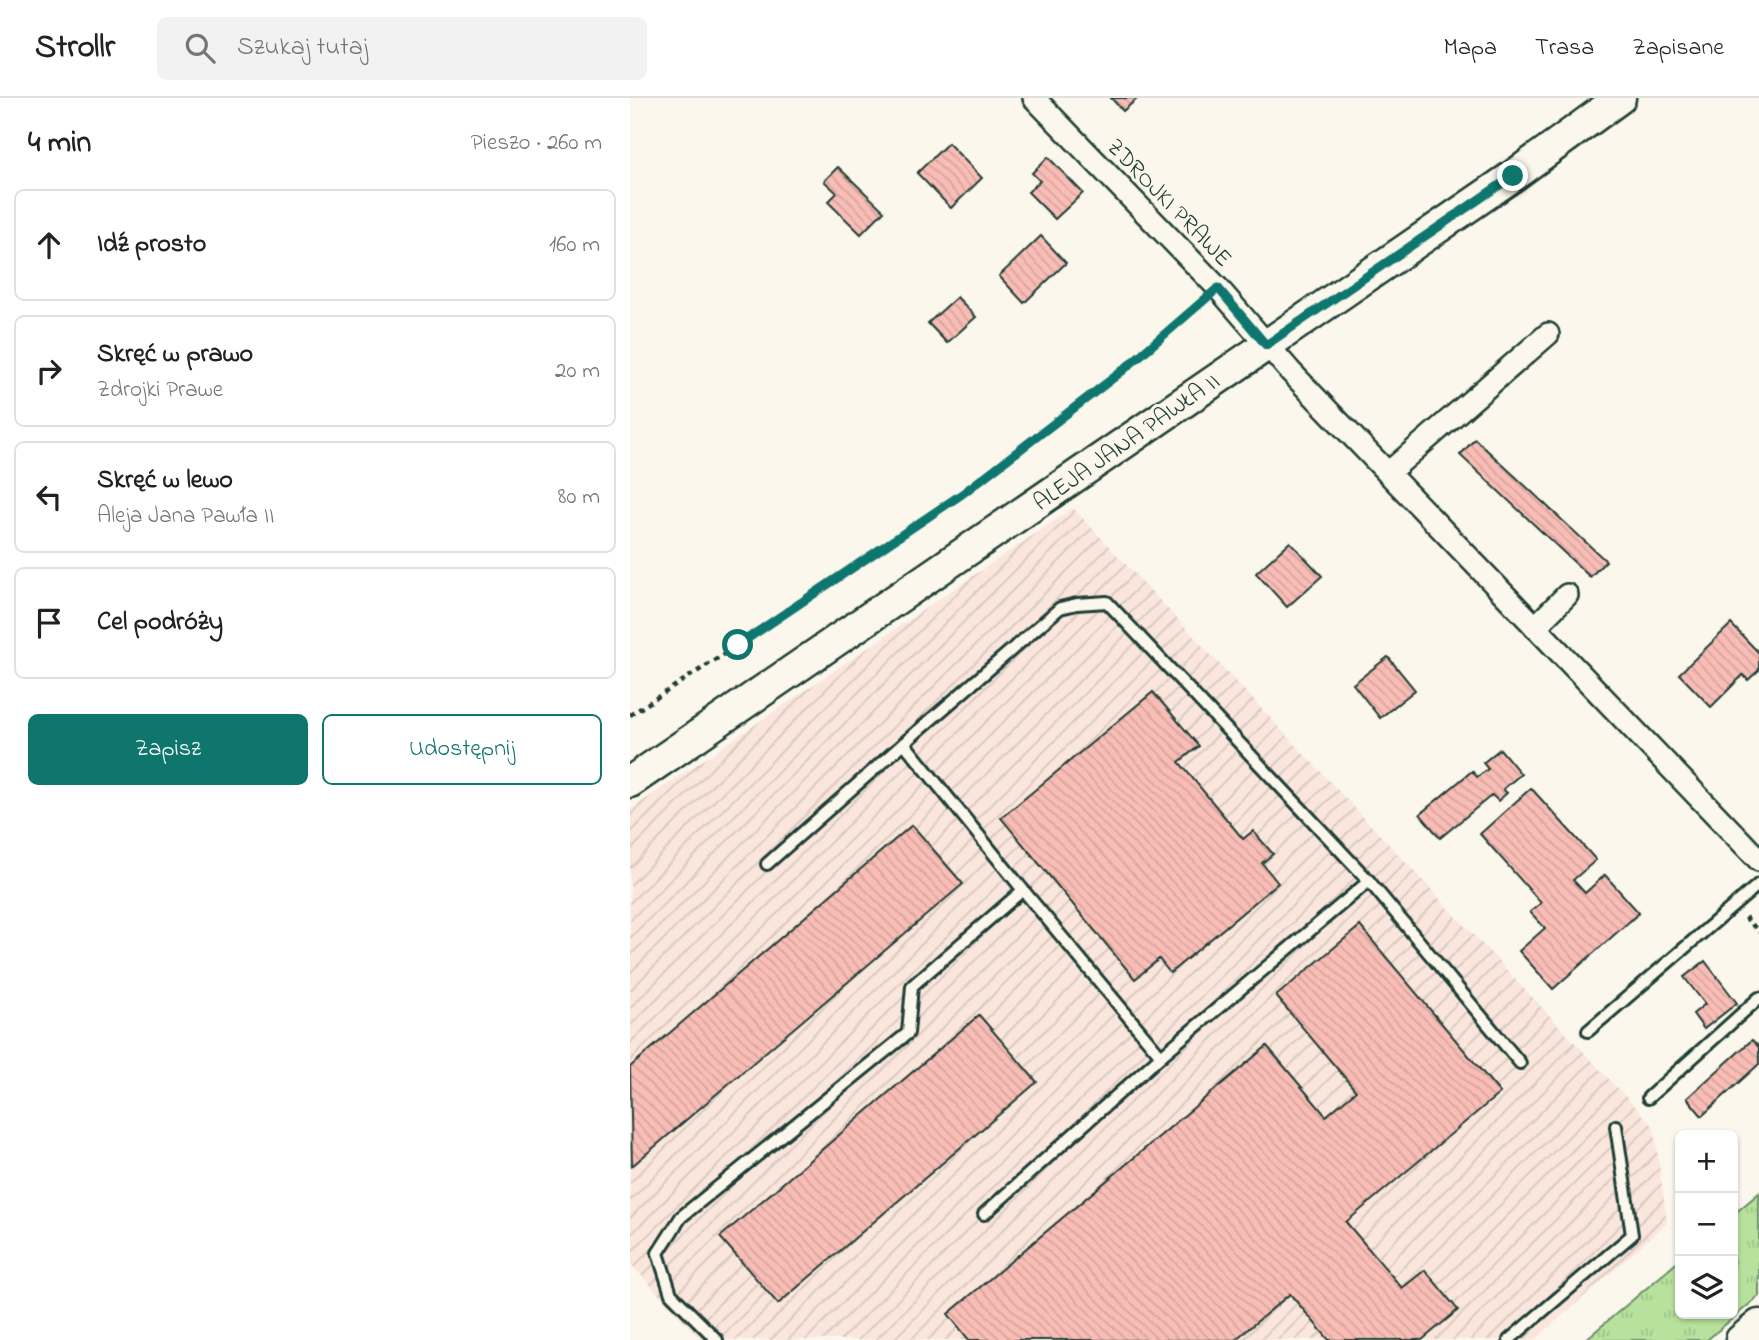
<!DOCTYPE html>
<html lang="pl">
<head>
<meta charset="utf-8">
<style>
  body { margin:0; font-family:"Indie Flower",sans-serif; background:#f2f2f2; color:#222 }
  .controls { position:absolute; right:21px; bottom:21px; display:grid; overflow:hidden; border-radius:10px; box-shadow:0 2px 5px #0004 }
  .controls button { width:63px; height:63px; display:grid; place-items:center; padding:0; border:0; border-bottom:2px solid #e0e0e0; background:#fff; color:#222; font:35px sans-serif }
  .stop { position:absolute; width:21px; height:21px; margin:-16px; border:5px solid #0f766e; border-radius:50%; background:#fff }
  .stop.end { background:#0f766e; border-color:#fff; box-shadow:0 2px 7px #0008 }
  .list { margin:0; padding:0; list-style:none }
  h2 { display:flex; justify-content:space-between; align-items:center; height:91px; margin:0; padding:0 28px; font-size:30px }
  h2 small { font-size:23px; font-weight:400; color:#767676 }
  .list li { display:grid; grid-template-columns:46px 1fr auto; gap:21px; align-items:center; box-sizing:border-box; height:112px; margin:0 14px 14px; padding:0 14px; border:2px solid #e0e0e0; border-radius:10px }
  .list b { display:block; font-size:26px; white-space:nowrap }
  .list p { margin:0; font-size:23px; white-space:nowrap; color:#767676 }
  .list em { font-size:23px; font-style:normal; color:#767676 }
  .actions { display:flex; gap:14px; padding:21px 28px }
  .actions a { flex:1; padding:16px 0; border:2px solid #0f766e; border-radius:10px; text-align:center; font-size:24px; color:#0f766e }
  .actions .main { background:#0f766e; color:#fff }
  .icon { flex:none; width:38px; height:38px; fill:none; stroke:currentColor; stroke-width:2; stroke-linecap:round; stroke-linejoin:round }
  .map { position:relative; flex:none; width:1129px; height:1242px; overflow:hidden }
  header { display:flex; align-items:center; gap:42px; box-sizing:border-box; height:98px; padding:0 35px; background:#fff; border-bottom:2px solid #e0e0e0 }
  header strong { font-size:33px }
  nav { display:flex; gap:38px; margin-inline-start:auto; font-size:24px }
  .search { width:490px; height:63px; background:#f2f2f2; display:flex; align-items:center; gap:18px; box-sizing:border-box; padding:0 24px; border-radius:10px; color:#767676; font-size:26px }
  main { display:flex }
  aside { flex:1; background:#fff }
  .map>svg:first-child { display:block }
  .industrial { fill:url(#industrial-furrows) }
  .grass { fill:url(#grass-tufts); stroke:#6b8f68; stroke-width:2 }
  .building { fill:url(#building-back-hatch); stroke:#1f3d34; stroke-width:2 }
  .lines { fill:none; stroke-linecap:round; stroke-linejoin:round }
  .lane-casing { stroke:#1f3d34; stroke-width:16 }
  .street-casing { stroke:#1f3d34; stroke-width:26 }
  .secondary-casing { stroke:#1f3d34; stroke-width:35 }
  .path { stroke:#1f3d34; stroke-width:4.5; stroke-dasharray:5 5; stroke-linecap:butt }
  .lane { stroke:#fbf7ec; stroke-width:10 }
  .street { stroke:#fbf7ec; stroke-width:21 }
  .secondary { stroke:#fbf7ec; stroke-width:30 }
  .route { stroke:#0f766e; stroke-width:9 }
  .labels { text-anchor:middle; stroke-width:6; stroke-linejoin:round; paint-order:stroke }
  .street-label { font-size:24px; fill:#1f3d34; stroke:#fbf7ec }
</style>
</head>
<body>
<header>
<strong>Strollr</strong>
<div class="search"><svg class="icon" aria-label="search" viewBox="0 0 24 24"><circle cx="10" cy="10" r="6"/><path d="M15 15l6 6"/></svg>Szukaj tutaj</div>
<nav><a>Mapa</a><a>Trasa</a><a>Zapisane</a></nav>
</header>
<main>
<aside>
<h2>4 min<small>Pieszo · 260 m</small></h2>
<ul class="list">
<li><svg class="icon" aria-label="ahead" viewBox="0 0 24 24"><path d="M12 20V5M6 11l6-6 6 6"/></svg><div><b>Idź prosto</b></div><em>160 m</em></li>
<li><svg class="icon" aria-label="right" viewBox="0 0 24 24"><path d="M7 20v-9h11M14 6l5 5-5 5"/></svg><div><b>Skręć w prawo</b><p>Zdrojki Prawe</p></div><em>20 m</em></li>
<li><svg class="icon" aria-label="left" viewBox="0 0 24 24"><path d="M17 20v-9H6M10 6l-5 5 5 5"/></svg><div><b>Skręć w lewo</b><p>Aleja Jana Pawła II</p></div><em>80 m</em></li>
<li><svg class="icon" aria-label="arrive" viewBox="0 0 24 24"><path d="M6 21V4h12l-3 4 3 4H6"/></svg><div><b>Cel podróży</b></div></li>
</ul>
<div class="actions"><a class="main">Zapisz</a><a>Udostępnij</a></div>
</aside>
<div class="map">
<svg width="1129" height="1242" viewBox="0 0 1129 1242">
  <defs>
    <pattern id="industrial-furrows" width="10" height="10" patternUnits="userSpaceOnUse" patternTransform="scale(1.75)"><rect width="10" height="10" fill="#fae6dc"/><path d="M-1 1l2-2M0 10L10 0M9 11l2-2" fill="none" stroke="#d6c6bd"/></pattern>
    <pattern id="grass-tufts" width="24" height="20" patternUnits="userSpaceOnUse" patternTransform="scale(1.75)"><rect width="24" height="20" fill="#b7e19d"/><path d="M3 7l-1-3M5 7V3M7 7l1-3M15 17l-1-3M17 17v-4M19 17l1-3" fill="none" stroke="#9dc288"/></pattern>
    <pattern id="building-back-hatch" width="6" height="6" patternUnits="userSpaceOnUse" patternTransform="scale(1.75)"><rect width="6" height="6" fill="#f9bdb6"/><path d="M-1 5l2 2M0 0l6 6M5-1l2 2" fill="none" stroke="#d5a39d"/></pattern>
  </defs>
  <rect width="100%" height="100%" fill="#fbf7ec"/>
  <filter id="ink" filterUnits="userSpaceOnUse"><feTurbulence type="fractalNoise" baseFrequency=".0143" numOctaves="2"/><feDisplacementMap in="SourceGraphic" scale="14" xChannelSelector="R" yChannelSelector="G"/><feConvolveMatrix kernelMatrix="1 2 1 2 8 2 1 2 1" color-interpolation-filters="sRGB"/></filter>
  <g filter="url(#ink)">
    <path class="industrial" d="M443,410L1024,1029L1037,1125L905,1242H71L0,1165V712Z"/>
    <path class="grass" d="M1129,1095V1198L1077,1242H955L1050,1162V1216H1103V1117Z"/>
    <g class="building">
      <path d="M481,0H508L493,13Z"/>
      <path d="M318,45L352,80L321,110L287,75Z"/>
      <path d="M418,59L453,95L425,121L398,94L410,83L402,75Z"/>
      <path d="M208,69L254,113L231,136L198,104L207,95L194,83Z"/>
      <path d="M411,138L436,165L394,205L369,178Z"/>
      <path d="M327,199L346,219L317,245L298,225Z"/>
      <path d="M845,341L976,463L960,479L830,357Z"/>
      <path d="M660,444L692,478L657,509L626,475Z"/>
      <path d="M1101,526L1129,555V572L1118,582L1113,577L1081,609L1049,576Z"/>
      <path d="M758,559L785,592L750,620L723,586Z"/>
      <path d="M523,594L569,648L549,664L613,741L623,733L643,756L632,765L648,785L540,875L529,861L505,881L371,720Z"/>
      <path d="M870,651L891,676L873,691L877,695L868,703L862,697L810,740L790,716L842,673L847,679L858,671L853,665Z"/>
      <path d="M901,690L966,762L943,782L955,795L975,777L1009,815L923,891L889,853L915,830L900,814L911,805L850,736Z"/>
      <path d="M282,727L333,786L2,1068L0,969Z"/>
      <path d="M730,828L870,995L716,1124L772,1190L795,1172L828,1212L792,1242H699L660,1196L605,1242H339L318,1216L637,948L696,1018L726,993L646,898Z"/>
      <path d="M1075,863L1107,905L1074,931L1063,916L1075,906L1054,879Z"/>
      <path d="M349,917L407,984L148,1206L90,1139Z"/>
      <path d="M1122,942L1129,949V966L1072,1018L1057,1000Z"/>
    </g>
    <g class="lines">
      <g class="lane-casing">
        <g id="lane">
          <path d="M137,766L274,645"/>
          <path d="M393,792L274,645L430,510L447,506L477,504L739,783"/>
          <path d="M958,933L1129,786"/>
          <path d="M1018,1000L1129,900"/>
          <path d="M354,1116L531,958"/>
          <path d="M87,1242L41,1196L28,1155L51,1119L278,935L282,888L393,792L531,958L739,783L890,965"/>
          <path d="M879,1242L1002,1137L986,1028"/>
        </g>
      </g>
      <g class="street-casing">
        <g id="street">
          <path d="M404,0L588,190L660,273L1129,762"/>
          <path d="M758,375L918,236"/>
          <path d="M905,529L937,497"/>
        </g>
      </g>
      <g class="secondary-casing">
        <g id="secondary">
          <path d="M0,684L883,78L990,0"/>
          <path d="M1111,1242L1129,1227"/>
        </g>
      </g>
      <g class="path">
        <path d="M0,617L108,547L332,396L491,274L572,204"/>
        <path d="M1115,819L1129,834"/>
      </g>
      <use href="#lane" class="lane"/>
      <use href="#street" class="street"/>
      <use href="#secondary" class="secondary"/>
    </g>
  </g>
  <g class="lines" filter="url(#ink)">
    <path class="route" d="M108,547L332,396L491,274L588,190L636,247L883,78"/>
  </g>
  <g class="labels">
    <g class="street-label">
      <text transform="translate(540 104) rotate(46)" y="8">ZDROJKI PRAWE</text>
      <text transform="translate(496 343) rotate(-35)" y="8">ALEJA JANA PAWŁA II</text>
    </g>
  </g>
</svg>
<div class="controls">
<button>+</button>
<button>−</button>
<button><svg class="icon" aria-label="layers" viewBox="0 0 24 24"><path d="M12 4l9 5-9 5-9-5zM3 14l9 5 9-5"/></svg></button>
</div>
<div class="stop" style="left:108px;top:547px"></div>
<div class="stop end" style="left:883px;top:78px"></div>
</div>
</main>
</body>
</html>
